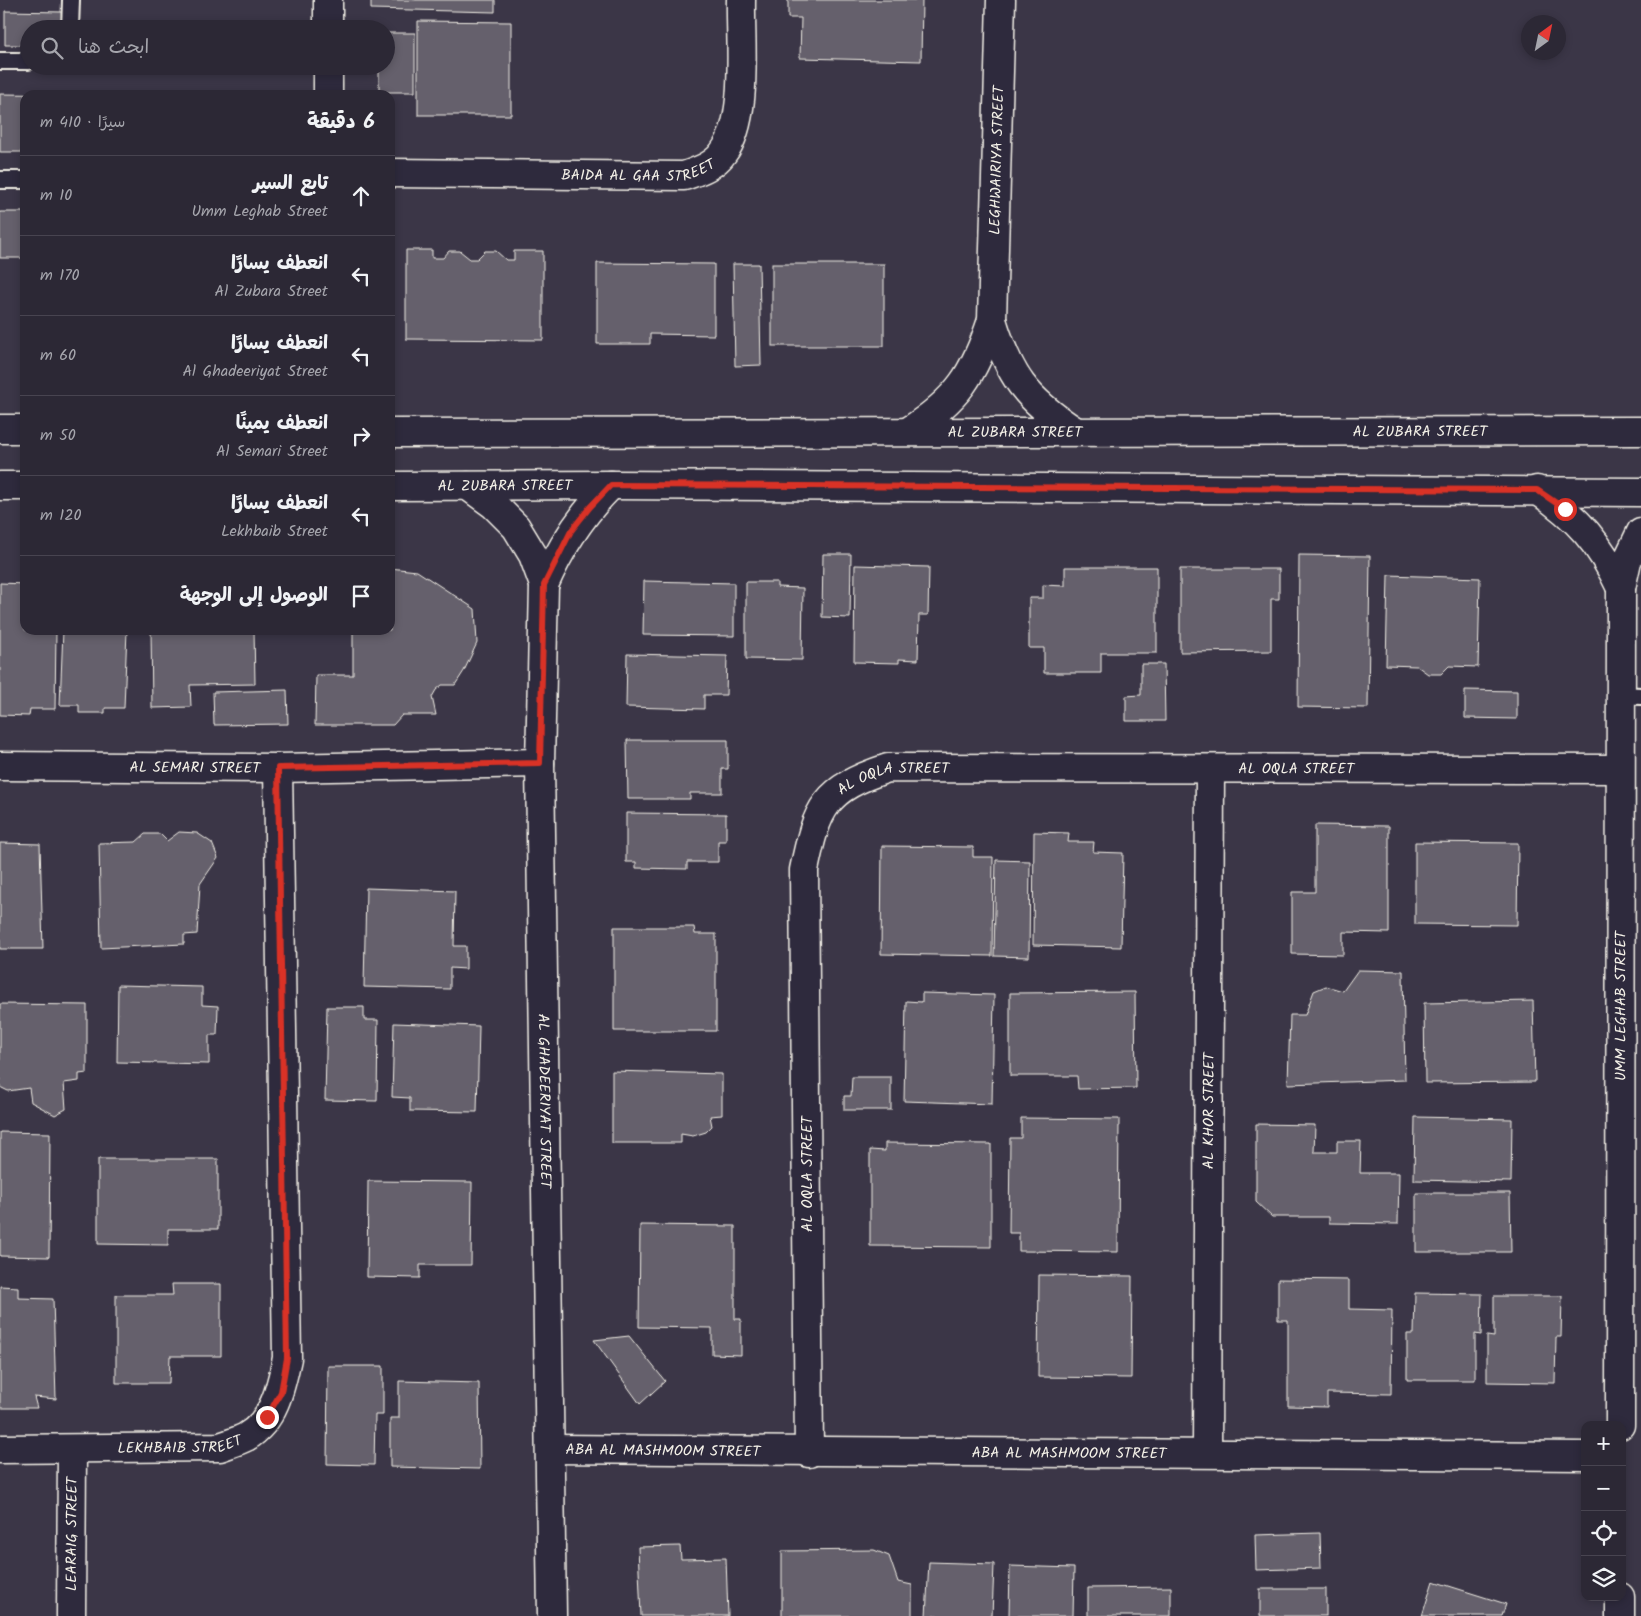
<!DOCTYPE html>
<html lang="ar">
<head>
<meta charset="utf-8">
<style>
  body { margin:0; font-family:Kalam,"Playpen Sans Arabic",sans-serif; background:#383441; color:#f1f3f6; direction:rtl }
  .controls { position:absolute; right:15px; bottom:15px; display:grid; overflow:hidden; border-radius:10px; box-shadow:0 2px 8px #0003 }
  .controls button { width:45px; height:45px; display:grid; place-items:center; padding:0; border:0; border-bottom:1px solid #484450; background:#2c2835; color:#f1f3f6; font:25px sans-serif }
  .compass { position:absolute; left:1521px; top:15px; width:45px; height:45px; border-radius:50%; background:#2c2835; box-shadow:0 2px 8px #0003; rotate:33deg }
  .stop { position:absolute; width:15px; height:15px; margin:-11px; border:4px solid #d93025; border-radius:50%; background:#fff }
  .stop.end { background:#d93025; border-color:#fff; box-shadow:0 1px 5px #0008 }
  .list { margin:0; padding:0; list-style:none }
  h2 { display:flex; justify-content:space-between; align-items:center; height:65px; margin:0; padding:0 20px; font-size:21px }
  h2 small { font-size:16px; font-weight:400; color:#a6a6ad }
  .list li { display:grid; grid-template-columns:32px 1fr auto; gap:15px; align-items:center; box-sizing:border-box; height:80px; padding:0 20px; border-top:1px solid #484450 }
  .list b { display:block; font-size:19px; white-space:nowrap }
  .list p { margin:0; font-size:16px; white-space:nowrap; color:#a6a6ad }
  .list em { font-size:16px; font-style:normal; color:#a6a6ad }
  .icon { flex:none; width:28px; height:28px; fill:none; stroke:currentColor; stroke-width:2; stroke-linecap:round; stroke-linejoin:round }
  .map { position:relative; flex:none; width:1641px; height:1616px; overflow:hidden; direction:ltr }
  .search { position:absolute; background:#2c2835; box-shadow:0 2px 8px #0003; left:20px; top:20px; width:375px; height:55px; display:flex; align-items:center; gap:12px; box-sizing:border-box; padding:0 18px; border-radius:28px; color:#a6a6ad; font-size:19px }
  .panel { position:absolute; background:#2c2835; box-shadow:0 2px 8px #0003; left:20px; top:90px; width:375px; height:545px; border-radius:15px; direction:rtl }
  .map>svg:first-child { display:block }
  .building { fill:#65616c; stroke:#f4f1e8 }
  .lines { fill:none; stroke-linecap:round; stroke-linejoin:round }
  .lane-casing { stroke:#f4f1e8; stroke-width:20 }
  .street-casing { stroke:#f4f1e8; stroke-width:31 }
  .secondary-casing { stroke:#f4f1e8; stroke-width:31 }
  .lane { stroke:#2f2a3d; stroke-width:16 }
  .street { stroke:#2f2a3d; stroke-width:28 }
  .secondary { stroke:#2f2a3d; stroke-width:28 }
  .route { stroke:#d93025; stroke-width:6 }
  .labels { text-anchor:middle; stroke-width:4; stroke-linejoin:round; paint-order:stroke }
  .street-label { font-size:15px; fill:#f4f1e8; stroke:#2f2a3d }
</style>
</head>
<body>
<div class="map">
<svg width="1641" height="1616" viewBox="0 0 1641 1616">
  <rect width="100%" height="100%" fill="#3b3647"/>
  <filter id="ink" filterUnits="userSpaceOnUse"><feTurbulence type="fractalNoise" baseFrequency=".02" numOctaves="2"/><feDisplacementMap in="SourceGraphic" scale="10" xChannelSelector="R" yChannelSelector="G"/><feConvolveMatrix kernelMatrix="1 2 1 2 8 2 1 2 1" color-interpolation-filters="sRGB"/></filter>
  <g filter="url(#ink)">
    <g class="building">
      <path d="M371,0H495V12L371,9Z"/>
      <path d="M788,0H922L921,61L800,58L801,18H788Z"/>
      <path d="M5,11L62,12V29H29V45H5Z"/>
      <path d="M418,21L511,22V115H418Z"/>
      <path d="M386,33H415V92H379V66H386Z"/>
      <path d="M0,94L97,95H25V152H0Z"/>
      <rect x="0" y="212" width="25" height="46"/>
      <path d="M406,250H432V258H443L449,251H460L470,259H477L485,251H496L506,260H514V251H543V340L406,339Z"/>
      <path d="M597,263L714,264V335L650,334V344H597Z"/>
      <path d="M733,264H759L761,365L735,366Z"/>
      <rect x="772" y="264" width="112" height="82"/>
      <path d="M823,554H851L850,618L822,617Z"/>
      <path d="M1299,555L1370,556L1368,708L1298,707Z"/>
      <path d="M855,565L929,567L928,615H919L918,660L899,659V663L854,662Z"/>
      <path d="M1065,567H1157V653H1101V673H1044V648H1029V598H1043V585L1065,586Z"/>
      <path d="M390,568L417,571L475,609L477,643L464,671L455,685H442L436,690L432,697L436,715H402L393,725H315L316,675H353V630H390Z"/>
      <path d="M1180,569H1279V599H1271V651L1180,652Z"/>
      <path d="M1388,575L1480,578L1478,667L1449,666L1441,674H1428L1417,666L1386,665Z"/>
      <path d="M644,581L734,583V636L643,635Z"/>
      <path d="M746,582H777V587L803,588L802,660L746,659Z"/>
      <path d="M0,583L25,584V630H56L55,709H30L29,716L0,715Z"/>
      <path d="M63,630H127L124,708H105V713H79V705H60Z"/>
      <path d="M151,630H254L255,684L190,685L191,707L152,708Z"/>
      <path d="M627,654L727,656L726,695H704V709L626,707Z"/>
      <path d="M1141,664H1164L1165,721H1126V696L1141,695Z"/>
      <path d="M287,690L288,724L214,725L213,692Z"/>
      <path d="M1465,690L1517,691V719L1465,718Z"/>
      <path d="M627,740H728V769H722V793H690V799H628Z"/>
      <path d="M626,813L726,814V841H718V862H687V869L636,868V862H626Z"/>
      <path d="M1315,825L1389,826V933L1343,932V955L1292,954V892H1315Z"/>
      <path d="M179,832L197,833L212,843L218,858L200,884L197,934L184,935V944L101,948L99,843L136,842L145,834H160L167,841Z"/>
      <path d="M1034,832L1069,833L1068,842H1094L1093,852L1123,853L1121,947L1033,945Z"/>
      <path d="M1415,842L1518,843L1517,925L1415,924Z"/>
      <path d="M0,843L40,844L43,949H0Z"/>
      <path d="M882,846L973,847V857H993L992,956L881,954Z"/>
      <path d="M996,860L1030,861L1029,957L994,956Z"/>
      <path d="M366,888L455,891L454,946H466V969L450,968V989L364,987Z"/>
      <path d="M614,927H694L695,934H716V1031H614Z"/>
      <path d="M1358,970L1403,971L1405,1080L1288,1084L1290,1015H1305L1314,991L1326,986L1343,991Z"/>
      <path d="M118,985L202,987V1005L218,1006L217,1035H209V1064L117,1062Z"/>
      <path d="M1135,992L1136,1088L1078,1089L1077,1076H1010V993Z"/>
      <path d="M922,993L994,995L992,1104L904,1101L906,1001L922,1002Z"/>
      <path d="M1533,1001L1535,1082L1425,1083L1424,1003Z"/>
      <path d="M0,1004L87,1005V1073L79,1074V1081L64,1083L66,1109L55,1115L31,1102L29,1088L8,1091L0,1087Z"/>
      <path d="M327,1007H364V1020H378L377,1101L325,1100Z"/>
      <path d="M394,1023L479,1026L477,1112L410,1111V1098L392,1097Z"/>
      <path d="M612,1071L722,1074V1115L710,1116L712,1126L706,1132L693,1136L681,1134V1143H612Z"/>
      <path d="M852,1077H891V1110H844V1096H851Z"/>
      <path d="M1415,1117L1512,1119L1511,1182L1414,1180Z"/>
      <path d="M1021,1118L1119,1119L1118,1252L1019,1251V1233H1009L1010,1138H1021Z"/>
      <path d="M1256,1124L1315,1125L1314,1152H1337V1141H1361L1360,1173H1399L1398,1224L1329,1223V1217H1272L1256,1202Z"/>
      <path d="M0,1132L50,1133L49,1257L0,1256Z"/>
      <path d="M885,1143L991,1144V1247L870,1246V1150L885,1151Z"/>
      <path d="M98,1159H218V1229H168V1245L98,1244Z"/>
      <path d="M368,1181L472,1182L471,1265H420V1278L367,1277Z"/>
      <path d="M1416,1193H1510L1511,1252H1416Z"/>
      <path d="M640,1225L735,1226V1319H741V1355L712,1354V1328L639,1327Z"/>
      <path d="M1039,1275L1132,1276L1131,1378L1038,1377Z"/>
      <path d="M1278,1279L1349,1280V1309L1392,1310L1391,1394L1327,1393V1407L1288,1406V1320H1278Z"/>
      <path d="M172,1284H221V1356H170L169,1383H116V1295H173Z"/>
      <path d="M0,1286L18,1287V1298L53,1299L56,1399L34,1397L37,1408H0Z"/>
      <path d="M1415,1293L1482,1294L1481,1335L1475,1334V1380H1407V1334H1414Z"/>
      <path d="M1494,1296H1562L1561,1337H1556L1555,1383L1487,1382V1336L1494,1337Z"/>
      <path d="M629,1336L665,1381L640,1404L594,1340Z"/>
      <path d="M328,1366H383V1415H375L374,1465L327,1464Z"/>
      <path d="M399,1381L479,1383L480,1469L390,1467V1418H399Z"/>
      <path d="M1320,1533L1321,1568L1256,1570L1255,1535Z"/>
      <path d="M680,1546L681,1559L726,1558L728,1616H641L638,1547Z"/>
      <path d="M874,1550L889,1556L898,1582L912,1585V1616H782V1551Z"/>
      <path d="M929,1562L994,1564L992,1616H926Z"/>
      <path d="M1010,1566L1074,1568L1073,1616H1009Z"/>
      <path d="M1433,1581L1506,1604L1502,1616H1422Z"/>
      <path d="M1171,1587V1616H1088V1588Z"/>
      <rect x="1260" y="1589" width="66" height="27"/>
    </g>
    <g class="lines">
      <g class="lane-casing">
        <g id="lane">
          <path d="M70,29L71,0"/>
          <path d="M0,61H29"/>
          <path d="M0,180H25"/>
          <path d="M1620,695L1641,696"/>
        </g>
      </g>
      <g class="street-casing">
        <g id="street">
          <path d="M328,29V0"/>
          <path d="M328,95V66"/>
          <path id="s1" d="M390,173L684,176C698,171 714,166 723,153C749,120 740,41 741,0"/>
          <path d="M992,320C1009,376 1026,399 1075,431"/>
          <path id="s2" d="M909,431C958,399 974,375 992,320L1001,0"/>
          <path id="s3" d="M468,486L494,505L516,527L533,555L544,585L540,763L552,1616"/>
          <path d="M1537,490C1578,518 1600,543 1621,588"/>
          <path d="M544,585C561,546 581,515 611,485"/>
          <path id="s4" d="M0,766L278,768L540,763"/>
          <path id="s5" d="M1620,1425L1621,588L1627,561L1641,532"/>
          <path id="s6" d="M0,1449L220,1447C228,1444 238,1441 246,1437C274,1421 281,1387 287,1358L278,768"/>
          <path id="s7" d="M551,1449C896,1454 1240,1452 1585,1456"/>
          <path id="s8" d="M1207,1452L1210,770"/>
          <path id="s9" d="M809,1453L804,870C817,807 824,789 888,768L1620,769"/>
          <path id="s10" d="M71,1616L72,1450"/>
          <path d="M1620,1616V1597"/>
        </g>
      </g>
      <g class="secondary-casing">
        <g id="secondary">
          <path d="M0,429H25"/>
          <path id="s11" d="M390,433L1641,431"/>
          <path d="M0,486H25"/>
          <path id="s12" d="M390,486L611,485L1641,492"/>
        </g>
      </g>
      <use href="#lane" class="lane"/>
      <use href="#street" class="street"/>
      <use href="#secondary" class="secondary"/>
    </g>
  </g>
  <g class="lines" filter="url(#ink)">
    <path class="route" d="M267,1417L281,1392L287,1358L278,768L540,763L544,585L571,531L590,507L611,485L1537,490L1565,509"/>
  </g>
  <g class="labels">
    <g class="street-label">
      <text dy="5" stroke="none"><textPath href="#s2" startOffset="302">LEGHWAIRIYA STREET</textPath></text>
      <text dy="5" stroke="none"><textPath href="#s1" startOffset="249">BAIDA AL GAA STREET</textPath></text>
      <text dy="5" stroke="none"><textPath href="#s11" startOffset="625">AL ZUBARA STREET</textPath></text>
      <text dy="5" stroke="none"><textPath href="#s11" startOffset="1030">AL ZUBARA STREET</textPath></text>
      <text dy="5" stroke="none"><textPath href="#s12" startOffset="115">AL ZUBARA STREET</textPath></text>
      <text dy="5" stroke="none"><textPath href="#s4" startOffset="195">AL SEMARI STREET</textPath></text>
      <text dy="5" stroke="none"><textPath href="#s9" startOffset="1134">AL OQLA STREET</textPath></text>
      <text dy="5" stroke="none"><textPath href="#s9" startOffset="729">AL OQLA STREET</textPath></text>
      <text dy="5" stroke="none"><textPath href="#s5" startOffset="419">UMM LEGHAB STREET</textPath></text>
      <text dy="5" stroke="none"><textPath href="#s3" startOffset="644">AL GHADEERIYAT STREET</textPath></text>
      <text dy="5" stroke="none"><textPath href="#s8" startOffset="341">AL KHOR STREET</textPath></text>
      <text transform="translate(807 1174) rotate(-90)" y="5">AL OQLA STREET</text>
      <text dy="5" stroke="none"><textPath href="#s6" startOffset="180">LEKHBAIB STREET</textPath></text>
      <text dy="5" stroke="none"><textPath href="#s7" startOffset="112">ABA AL MASHMOOM STREET</textPath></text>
      <text dy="5" stroke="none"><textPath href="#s7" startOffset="518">ABA AL MASHMOOM STREET</textPath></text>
      <text dy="5" stroke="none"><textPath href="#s10" startOffset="82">LEARAIG STREET</textPath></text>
    </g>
  </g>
</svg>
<div class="controls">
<button>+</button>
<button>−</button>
<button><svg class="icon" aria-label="locate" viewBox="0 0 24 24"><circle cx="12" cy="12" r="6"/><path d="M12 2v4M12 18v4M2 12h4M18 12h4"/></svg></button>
<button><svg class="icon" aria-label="layers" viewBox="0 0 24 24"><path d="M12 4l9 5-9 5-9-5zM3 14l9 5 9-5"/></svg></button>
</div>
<svg class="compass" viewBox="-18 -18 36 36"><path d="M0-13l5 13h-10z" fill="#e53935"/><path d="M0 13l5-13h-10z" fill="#a6a6ad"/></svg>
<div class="stop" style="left:1565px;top:509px"></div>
<div class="stop end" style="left:267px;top:1417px"></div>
<div class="search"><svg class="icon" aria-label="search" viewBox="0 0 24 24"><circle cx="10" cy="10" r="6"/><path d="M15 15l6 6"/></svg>ابحث هنا</div>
<section class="panel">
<h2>6 دقيقة<small>سيرًا · 410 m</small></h2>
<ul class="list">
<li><svg class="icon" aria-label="ahead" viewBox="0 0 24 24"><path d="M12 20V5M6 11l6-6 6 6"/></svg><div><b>تابع السير</b><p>Umm Leghab Street</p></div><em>10 m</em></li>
<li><svg class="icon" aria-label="left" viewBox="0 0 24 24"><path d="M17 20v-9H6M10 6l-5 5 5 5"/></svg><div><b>انعطف يسارًا</b><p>Al Zubara Street</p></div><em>170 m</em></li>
<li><svg class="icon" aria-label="left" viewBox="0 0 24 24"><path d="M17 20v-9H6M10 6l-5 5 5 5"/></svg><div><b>انعطف يسارًا</b><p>Al Ghadeeriyat Street</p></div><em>60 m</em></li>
<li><svg class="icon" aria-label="right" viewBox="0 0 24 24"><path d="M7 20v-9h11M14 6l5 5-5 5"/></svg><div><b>انعطف يمينًا</b><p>Al Semari Street</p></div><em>50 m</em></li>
<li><svg class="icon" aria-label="left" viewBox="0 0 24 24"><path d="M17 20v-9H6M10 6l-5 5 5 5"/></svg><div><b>انعطف يسارًا</b><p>Lekhbaib Street</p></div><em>120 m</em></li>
<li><svg class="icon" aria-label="arrive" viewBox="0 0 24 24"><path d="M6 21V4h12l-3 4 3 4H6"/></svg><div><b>الوصول إلى الوجهة</b></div></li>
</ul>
</section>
</div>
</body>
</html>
